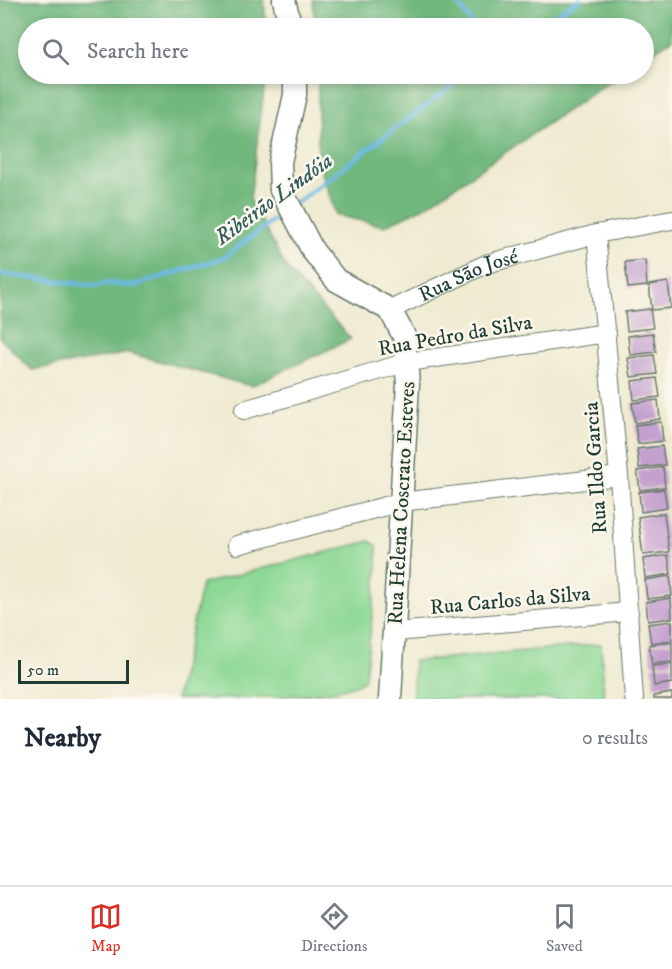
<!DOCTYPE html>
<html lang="en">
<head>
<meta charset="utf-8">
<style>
  body { margin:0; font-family:"IM FELL DW Pica",serif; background:#f2f2f3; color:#1f2937 }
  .scale { position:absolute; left:18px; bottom:15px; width:111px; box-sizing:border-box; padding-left:6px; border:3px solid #1f3d34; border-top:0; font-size:16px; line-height:21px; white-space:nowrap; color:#1f3d34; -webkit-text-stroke:4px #fbf7ec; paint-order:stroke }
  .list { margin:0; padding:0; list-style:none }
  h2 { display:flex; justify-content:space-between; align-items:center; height:78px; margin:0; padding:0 24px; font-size:26px }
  h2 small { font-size:20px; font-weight:400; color:#747a83 }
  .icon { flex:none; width:33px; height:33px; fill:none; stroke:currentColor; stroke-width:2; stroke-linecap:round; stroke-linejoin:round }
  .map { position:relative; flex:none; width:672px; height:699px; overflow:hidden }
  .search { position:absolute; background:#fff; box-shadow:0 3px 9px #0003; left:18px; right:18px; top:18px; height:66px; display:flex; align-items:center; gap:15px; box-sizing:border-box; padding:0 21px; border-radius:33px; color:#747a83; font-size:22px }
  .sheet { height:186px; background:#fff }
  nav { display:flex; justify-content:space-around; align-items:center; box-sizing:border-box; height:84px; border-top:2px solid #e0e1e3; background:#fff; font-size:16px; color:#747a83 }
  nav a { display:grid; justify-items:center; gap:3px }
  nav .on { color:#d93025 }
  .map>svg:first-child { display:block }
  .green { fill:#8cd895; stroke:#568a64; stroke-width:1.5 }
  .forest { fill:#71b87e; stroke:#487a59; stroke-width:1.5 }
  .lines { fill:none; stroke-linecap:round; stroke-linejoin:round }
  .stream { stroke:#6bb9e5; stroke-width:4.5 }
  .building { fill:#c4a0cf }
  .minor-casing { stroke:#687a6b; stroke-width:20 }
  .tertiary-casing { stroke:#687a6b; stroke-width:25 }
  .minor { stroke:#fff; stroke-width:18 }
  .tertiary { stroke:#fff; stroke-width:22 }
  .labels { text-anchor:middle; stroke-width:5; stroke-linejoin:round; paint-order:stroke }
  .street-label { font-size:21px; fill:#1f3d34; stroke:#fbf7ec }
  .water-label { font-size:22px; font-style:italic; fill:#325c60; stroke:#fbf7ec }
</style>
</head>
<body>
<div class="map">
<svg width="672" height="699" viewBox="0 0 672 699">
  <rect width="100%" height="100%" fill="#fbf7ec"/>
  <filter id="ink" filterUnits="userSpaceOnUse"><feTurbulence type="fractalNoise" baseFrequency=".0167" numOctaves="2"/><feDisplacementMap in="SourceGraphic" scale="12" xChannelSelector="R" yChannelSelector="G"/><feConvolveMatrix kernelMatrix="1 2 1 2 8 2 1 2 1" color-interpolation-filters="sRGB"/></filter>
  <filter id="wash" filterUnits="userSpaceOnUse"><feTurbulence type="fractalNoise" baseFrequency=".008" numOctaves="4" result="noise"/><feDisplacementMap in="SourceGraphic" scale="24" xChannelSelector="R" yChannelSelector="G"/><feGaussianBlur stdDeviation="1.35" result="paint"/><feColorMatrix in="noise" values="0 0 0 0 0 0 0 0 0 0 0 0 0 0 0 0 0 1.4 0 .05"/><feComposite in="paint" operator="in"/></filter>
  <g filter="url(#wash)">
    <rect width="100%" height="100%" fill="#efead0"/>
    <g class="green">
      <path d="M370,541L377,546V573L365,679C347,699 211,699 176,699L202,584Z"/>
      <path d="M601,644L604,699H413L414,661Z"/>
    </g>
    <g class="forest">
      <path d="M0,0H264L266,28H28V74H266L250,199L287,269L351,339L251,386L129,353L32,370L0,338Z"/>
      <path d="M313,0H672V39L644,58V28H315Z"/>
      <path d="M318,74H621L426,206L384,226L336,215L318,161Z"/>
    </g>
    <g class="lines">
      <g class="stream">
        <path d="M455,0L476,28"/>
        <path d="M534,28L579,0"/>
        <path d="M296,203L468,74"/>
        <path d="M0,274L98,286L105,283L133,286L225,257L285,211"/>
      </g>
    </g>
    <g id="blocks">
      <g class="building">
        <path d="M645,260L647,286L628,288L625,262Z"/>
        <path d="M668,282L671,308L652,310L649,285Z"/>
        <path d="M650,309L653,328L627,331L625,312Z"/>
        <path d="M653,333L656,352L630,355L628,336Z"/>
        <path d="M654,355L657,374L631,377L628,358Z"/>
        <path d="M657,378L660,397L634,400L632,381Z"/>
        <path d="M658,400L660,419L635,423L632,403Z"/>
        <path d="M661,422L663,441L638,444L635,425Z"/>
        <path d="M662,446L665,465L639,468L637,449Z"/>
        <path d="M663,467L665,487L640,490L637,471Z"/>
        <path d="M664,489L667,508L641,512L639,492Z"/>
        <path d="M664,513L669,552L643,555L638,517Z"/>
        <path d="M668,555L671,574L645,578L643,559Z"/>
        <path d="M670,576L672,596L647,599L645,580Z"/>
        <path d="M671,598L672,618L648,621L646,602Z"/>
        <path d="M672,621V640L651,643L648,624Z"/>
        <path d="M672,642V662L652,664L649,645Z"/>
        <path d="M672,664V683L654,686L652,666Z"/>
        <path d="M672,693V699H654V696Z"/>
      </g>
    </g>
  </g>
  <g filter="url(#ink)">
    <use href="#blocks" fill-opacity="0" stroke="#687a6b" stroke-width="1.5"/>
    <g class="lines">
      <g class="minor-casing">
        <g id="minor">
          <path d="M596,234L619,476L634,699"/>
          <path id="s1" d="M390,310L486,264L596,234L672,220"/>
          <path d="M244,410L408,362L607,333"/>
          <path d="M237,545L401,502L619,476"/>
          <path d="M395,632L629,612"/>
        </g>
      </g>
      <g class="tertiary-casing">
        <g id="tertiary">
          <path d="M284,0L291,28"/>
          <path d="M295,74V95L280,162L281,190L313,251L336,280L390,310L404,336L408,384L390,699"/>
        </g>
      </g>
      <use href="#minor" class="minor"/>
      <use href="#tertiary" class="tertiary"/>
    </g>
  </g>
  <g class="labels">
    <g class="street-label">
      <text dy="7" stroke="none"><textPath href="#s1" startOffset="86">Rua São José</textPath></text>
      <text transform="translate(455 335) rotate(-10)" y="7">Rua Pedro da Silva</text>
      <text transform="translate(595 468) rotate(-94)" y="7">Rua Ildo Garcia</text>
      <text transform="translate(401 503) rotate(-87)" y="7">Rua Helena Coscrato Esteves</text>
      <text transform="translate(510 600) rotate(-5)" y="7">Rua Carlos da Silva</text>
    </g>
    <g class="water-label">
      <text transform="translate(273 198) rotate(-36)" y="8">Ribeirão Lindóia</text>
    </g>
  </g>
</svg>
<div class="scale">50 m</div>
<div class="search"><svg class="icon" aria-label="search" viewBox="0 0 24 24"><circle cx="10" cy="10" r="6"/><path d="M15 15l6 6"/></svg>Search here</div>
</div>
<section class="sheet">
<h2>Nearby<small>0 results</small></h2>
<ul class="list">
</ul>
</section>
<nav>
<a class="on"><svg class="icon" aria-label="map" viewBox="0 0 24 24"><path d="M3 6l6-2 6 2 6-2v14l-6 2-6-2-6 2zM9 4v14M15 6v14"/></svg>Map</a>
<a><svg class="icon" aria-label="directions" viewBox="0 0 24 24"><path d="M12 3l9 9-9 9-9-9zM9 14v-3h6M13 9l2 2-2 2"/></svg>Directions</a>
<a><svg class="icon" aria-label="saved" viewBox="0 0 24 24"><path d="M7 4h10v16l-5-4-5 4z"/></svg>Saved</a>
</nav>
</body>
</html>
